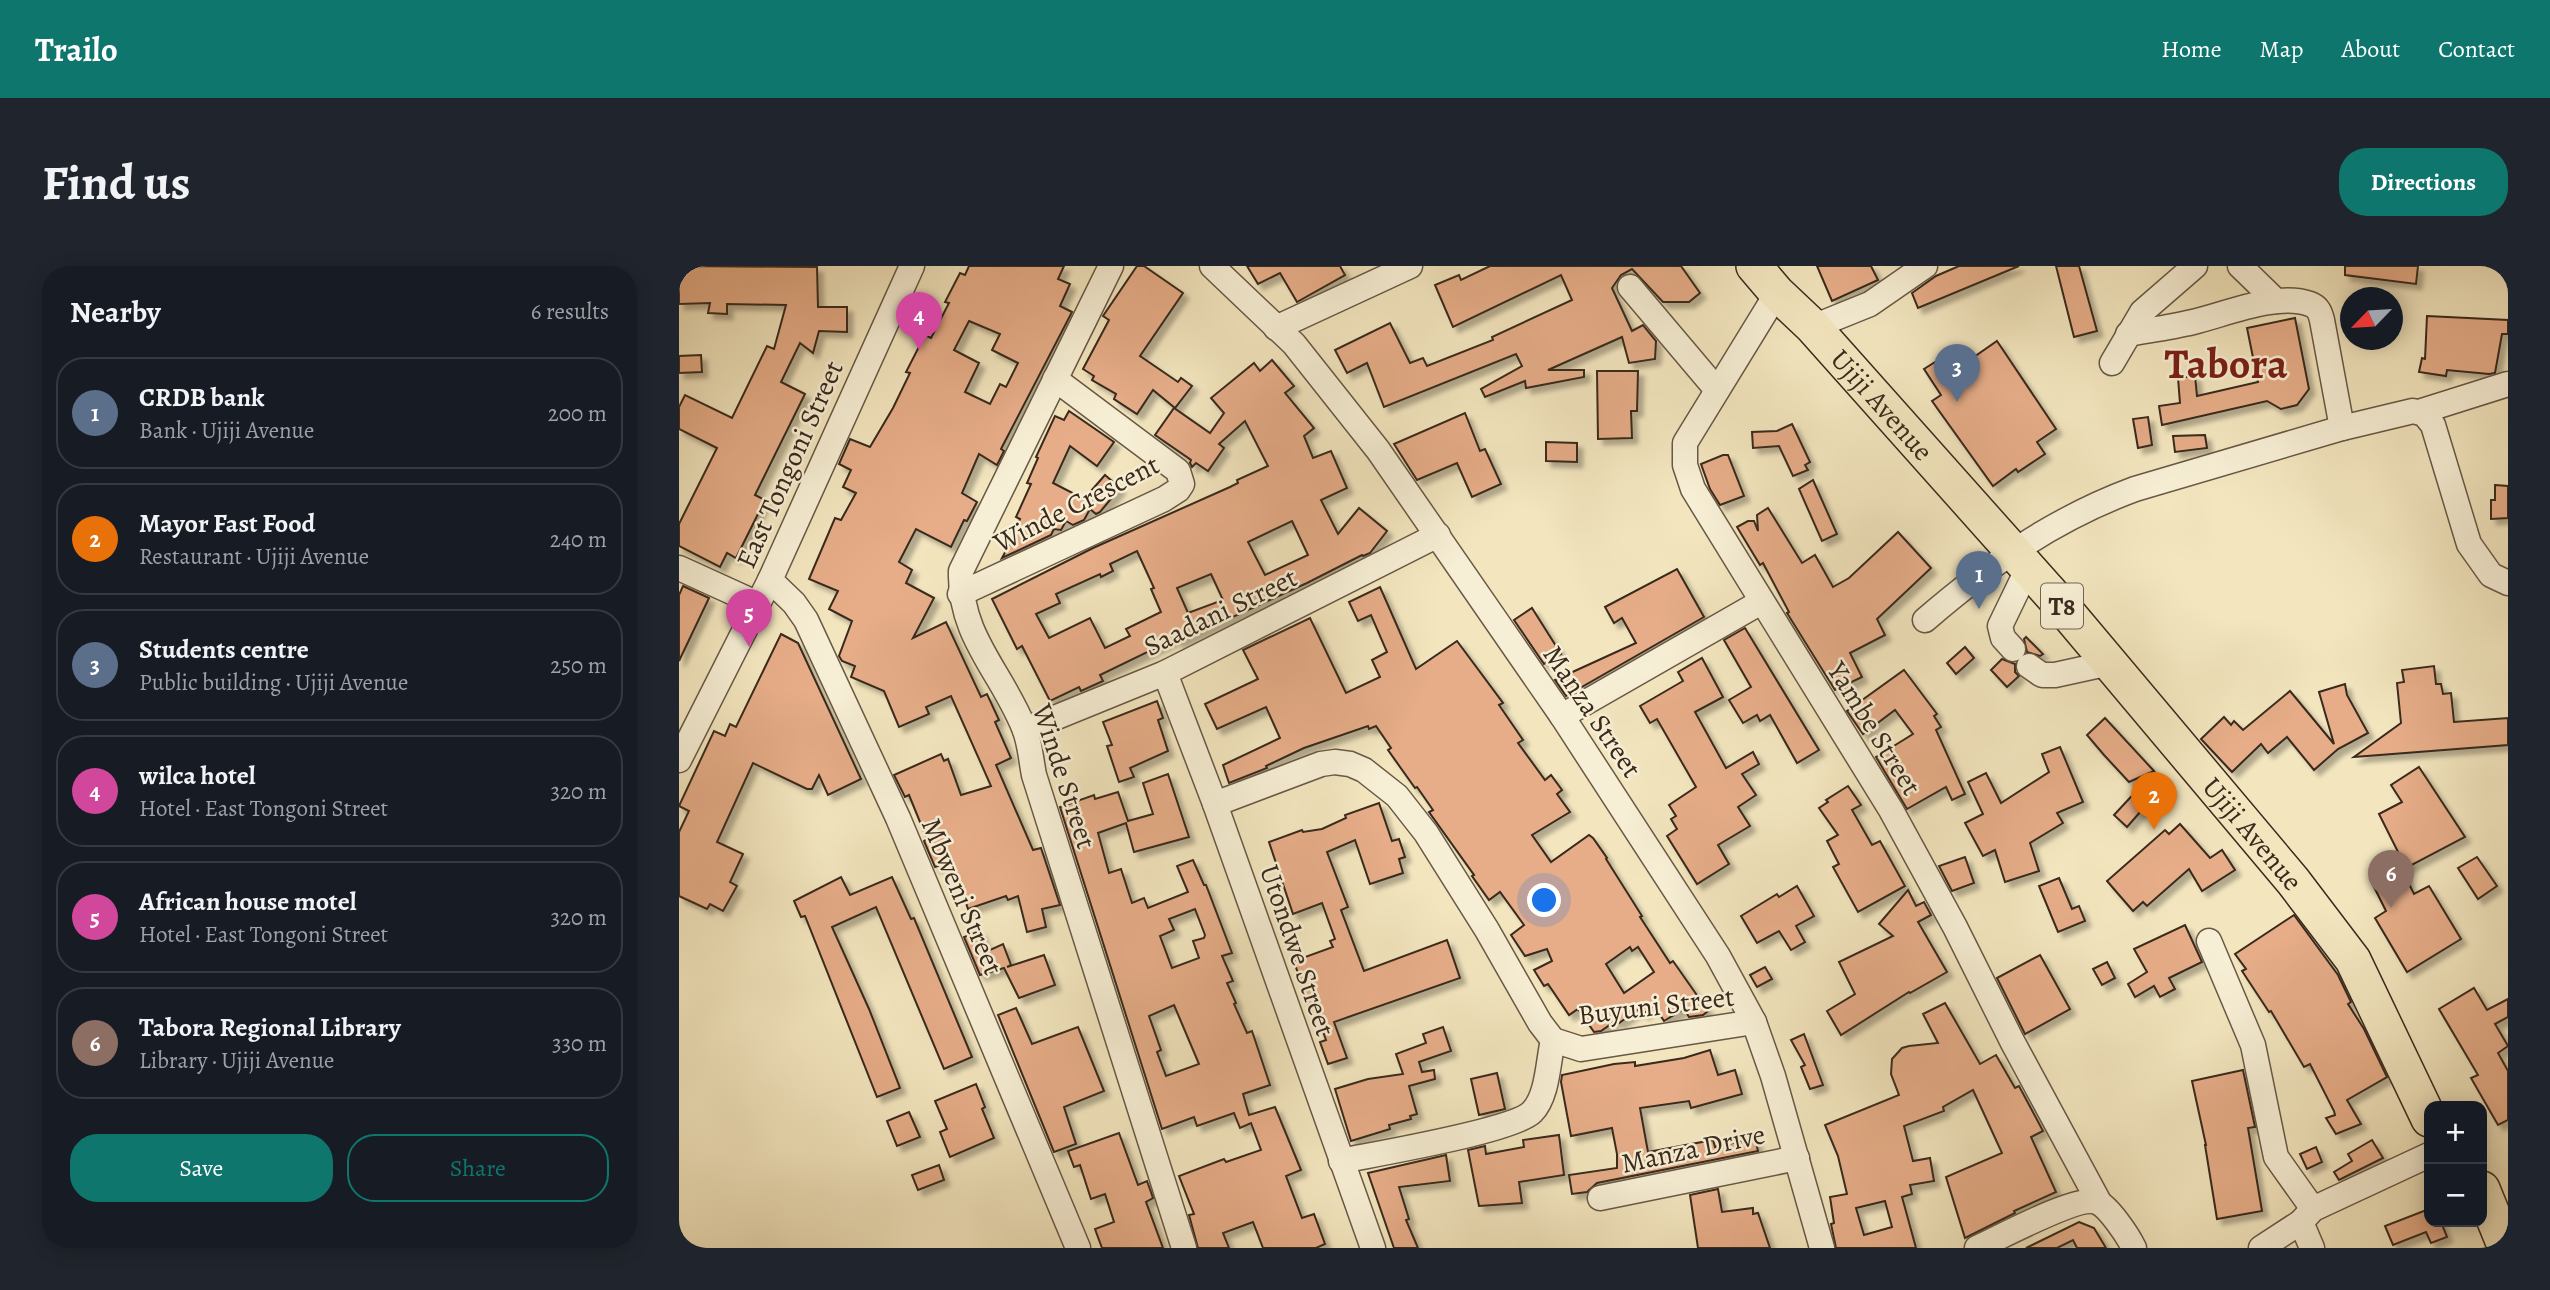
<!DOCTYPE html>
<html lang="en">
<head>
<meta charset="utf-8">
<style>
  body { margin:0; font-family:Alegreya,serif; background:#20242c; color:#f1f3f6 }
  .controls { position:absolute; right:21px; bottom:21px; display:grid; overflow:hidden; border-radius:14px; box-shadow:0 4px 18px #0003 }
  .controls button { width:63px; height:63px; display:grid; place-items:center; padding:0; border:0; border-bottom:2px solid #363941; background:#171b24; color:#f1f3f6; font:35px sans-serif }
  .compass { position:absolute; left:1661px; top:21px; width:63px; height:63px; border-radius:50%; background:#171b24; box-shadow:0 4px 18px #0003; rotate:245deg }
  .you { position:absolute; left:866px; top:635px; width:24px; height:24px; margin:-18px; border:5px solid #fff; border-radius:50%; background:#1a73e8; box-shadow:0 0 0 10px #1a73e833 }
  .badge { display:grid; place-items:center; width:46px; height:46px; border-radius:50%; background:#0f766e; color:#fff; font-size:23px; font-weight:700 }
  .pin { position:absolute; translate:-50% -58px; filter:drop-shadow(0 2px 4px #0008) }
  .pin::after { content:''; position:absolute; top:37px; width:24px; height:21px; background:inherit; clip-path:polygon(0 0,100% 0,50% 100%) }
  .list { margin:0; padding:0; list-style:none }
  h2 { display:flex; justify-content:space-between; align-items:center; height:91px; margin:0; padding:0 28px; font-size:30px }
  h2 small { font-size:23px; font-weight:400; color:#9ea1a6 }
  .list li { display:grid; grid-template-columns:46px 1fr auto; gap:21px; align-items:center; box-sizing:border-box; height:112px; margin:0 14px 14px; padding:0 14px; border:2px solid #363941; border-radius:28px }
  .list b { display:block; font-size:26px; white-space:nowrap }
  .list p { margin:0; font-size:23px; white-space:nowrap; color:#9ea1a6 }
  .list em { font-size:23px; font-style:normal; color:#9ea1a6 }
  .actions { display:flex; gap:14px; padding:21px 28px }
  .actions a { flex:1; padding:16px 0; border:2px solid #0f766e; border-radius:28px; text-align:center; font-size:24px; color:#0f766e }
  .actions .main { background:#0f766e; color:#fff }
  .map { position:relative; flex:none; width:1829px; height:982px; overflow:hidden; border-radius:28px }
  header { display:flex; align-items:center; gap:42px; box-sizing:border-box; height:98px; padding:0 35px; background:#0f766e; color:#fff }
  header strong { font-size:33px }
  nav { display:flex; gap:38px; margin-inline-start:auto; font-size:24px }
  .intro { display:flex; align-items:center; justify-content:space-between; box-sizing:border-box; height:168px; padding:0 42px }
  h1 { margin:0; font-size:49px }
  .button { padding:18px 32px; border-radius:28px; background:#0f766e; color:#fff; font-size:24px; font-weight:700 }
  main { display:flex; gap:42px; padding:0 42px }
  aside { flex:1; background:#171b24; border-radius:28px; box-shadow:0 4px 18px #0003 }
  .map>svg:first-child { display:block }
  .building { fill:#e6ad88; stroke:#39291d; stroke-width:2; fill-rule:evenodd; filter:url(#shadow) }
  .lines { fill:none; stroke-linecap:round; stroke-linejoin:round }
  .minor-casing { stroke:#685846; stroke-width:27 }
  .highway-casing { stroke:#39291d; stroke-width:38 }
  .minor { stroke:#f7efd5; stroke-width:24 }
  .highway { stroke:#f3e6bf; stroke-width:35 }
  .labels { text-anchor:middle; stroke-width:5; stroke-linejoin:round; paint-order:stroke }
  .shield { fill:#f7efd5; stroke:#726454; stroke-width:2 }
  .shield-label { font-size:26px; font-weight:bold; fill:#39291d }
  .street-label { font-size:28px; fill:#39291d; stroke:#f7efd5 }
  .town-label { font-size:42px; font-weight:bold; fill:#7a1f14; stroke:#f7efd5 }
</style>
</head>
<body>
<header>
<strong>Trailo</strong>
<nav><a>Home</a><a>Map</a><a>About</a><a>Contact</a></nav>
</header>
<div class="intro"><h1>Find us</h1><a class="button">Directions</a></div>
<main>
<aside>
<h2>Nearby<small>6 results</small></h2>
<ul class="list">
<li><span class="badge" style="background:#5c6f8a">1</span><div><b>CRDB bank</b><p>Bank · Ujiji Avenue</p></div><em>200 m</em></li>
<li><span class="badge" style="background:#e8710a">2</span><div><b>Mayor Fast Food</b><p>Restaurant · Ujiji Avenue</p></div><em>240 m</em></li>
<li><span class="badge" style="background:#5c6f8a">3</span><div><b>Students centre</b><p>Public building · Ujiji Avenue</p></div><em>250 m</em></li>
<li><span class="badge" style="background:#d1479c">4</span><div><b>wilca hotel</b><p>Hotel · East Tongoni Street</p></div><em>320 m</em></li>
<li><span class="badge" style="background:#d1479c">5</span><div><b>African house motel</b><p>Hotel · East Tongoni Street</p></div><em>320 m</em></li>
<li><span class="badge" style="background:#8d6e63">6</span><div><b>Tabora Regional Library</b><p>Library · Ujiji Avenue</p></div><em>330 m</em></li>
</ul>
<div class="actions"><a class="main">Save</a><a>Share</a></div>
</aside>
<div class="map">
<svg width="1829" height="982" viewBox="0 0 1829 982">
  <defs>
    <filter id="shadow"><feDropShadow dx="5.5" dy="5.5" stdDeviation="2" flood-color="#0004"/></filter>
  </defs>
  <rect width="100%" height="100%" fill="#f3e6bf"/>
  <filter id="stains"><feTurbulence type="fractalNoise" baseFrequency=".00286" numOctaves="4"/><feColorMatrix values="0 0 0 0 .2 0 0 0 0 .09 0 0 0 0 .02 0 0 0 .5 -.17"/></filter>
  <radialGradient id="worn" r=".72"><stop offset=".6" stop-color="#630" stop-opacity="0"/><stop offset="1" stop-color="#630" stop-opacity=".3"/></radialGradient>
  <g class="building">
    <path d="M0,0L138,1L139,41H168V66L140,65L134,87L121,77L102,116L126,128L76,229L86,234L57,292L48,287L41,301L0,280V258L38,182L0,163V141L6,129L53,152L88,80L95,83L107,39L48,38V48L29,47L31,37L0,38Z"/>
    <path d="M290,0H385L379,13L391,18L381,40L393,46L322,183L325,185L318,199L300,188L283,227L298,236L288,255L285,254L272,281L237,263L220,296L233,304L227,317L255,332L234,372L267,356L302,431L308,428L320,454L316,456L332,492L317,499L354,584L362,582L381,639L363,643L367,661L348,666L339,630L329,634L327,630L289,643L273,594L256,601L245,575L248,573L230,529L226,531L215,509L262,488L265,495L269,493L282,529L312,520L272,430L247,441L250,448L220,461L205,425L172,411L176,400L163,395L160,390L173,355L150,343L159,325L130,313L156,252L162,254L177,227L164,221L172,204L160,198L171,173L191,181L214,142L231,107L227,106L246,69L252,72L270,37L266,36L281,7L286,9ZM290,55L321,68L313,84L339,97L327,121L321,118L311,138L286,126L300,97L275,84Z"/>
    <path d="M458,0H465L504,27L461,90L499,116L502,112L513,120L496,142L474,124L458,148L435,133L437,128L413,114L415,110L404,103L430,54L424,50Z"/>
    <path d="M568,0H661L666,9L618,36L601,7L579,18Z"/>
    <path d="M811,0H1002L1021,27L1010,36H984L953,3L942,9L933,22L953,65L964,59L977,75L976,93L950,97L943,71L869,104H905V111L847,122L846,115L806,131L802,123L843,100L837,88L705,141L688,97L668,107L656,84L711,57L731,97L744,92L748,100L814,74L813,71L893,34L882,9L774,61L756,19L780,9L782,14Z"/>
    <path d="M1138,0H1192L1199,14L1153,35Z"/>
    <path d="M1280,0H1340L1239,42L1233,27L1257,10Z"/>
    <path d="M1377,0H1400L1418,65L1395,71Z"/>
    <path d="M1666,0H1739L1737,18L1666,9Z"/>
    <path d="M1748,50L1829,54V68H1823L1816,107L1810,108L1768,104L1767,110L1740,106L1743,92L1746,93Z"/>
    <path d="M1616,52L1630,123L1618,139L1602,143L1588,135L1483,159L1480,140L1501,137L1499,112L1516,110L1518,130L1579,116L1568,62Z"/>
    <path d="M1318,75L1377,163L1358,176L1366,188L1339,206L1337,203L1314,220L1253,135L1262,129L1245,103L1264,91L1277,111L1299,96L1295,91Z"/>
    <path d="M22,89L23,106L0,107V90Z"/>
    <path d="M593,94L615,120L606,127L635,162L625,170L634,192L652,185L668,222L642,234L659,268L680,242L708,265L691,287L684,290L683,289L628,317L499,376L497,372L421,409L424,415L402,425L400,421L371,435L343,380L338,383L313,333L414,282L551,221L559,217L558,214L589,200L566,155L540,178L545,182L529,205L517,197L513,201L511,197L512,194L476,169L495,142L531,167L545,147L532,132L575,97L581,105ZM613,255L629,289L586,309L569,276ZM458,285L475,322L472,323L482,346L447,363L451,370L426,382L411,352L370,372L357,348L381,337L377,328L421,308L422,311L434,305L431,298ZM532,308L544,334L509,347L498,322Z"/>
    <path d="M918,105H959L958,145H952L953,172L919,173Z"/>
    <path d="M390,145L435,176L418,200L391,180L374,217L405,233L426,209L441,222L421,246L417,248L411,243L405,254L394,259L387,255L382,264L375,263L372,269L323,292L338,264L336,263L341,253L337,251L352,218L348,217L359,192L357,191L376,150L385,154Z"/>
    <path d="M786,147L801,185L806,183L822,218L793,231L778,197L738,214L715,178Z"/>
    <path d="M1469,151L1473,179L1459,182L1454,153Z"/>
    <path d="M1113,158L1131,196L1126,199L1129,204L1114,210L1100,180L1074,182L1073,166L1098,165Z"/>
    <path d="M1526,169L1528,182L1496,186L1494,170Z"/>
    <path d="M867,176L898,177V196L867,195Z"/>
    <path d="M1044,189H1049L1065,230L1041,239L1031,223L1022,198Z"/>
    <path d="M1134,214L1158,268L1143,275L1120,223Z"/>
    <path d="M1816,219L1829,220V252L1812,253V234H1816Z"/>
    <path d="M1089,242L1123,297L1136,289L1154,321L1170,312L1219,266L1252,302L1198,353L1206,369L1171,387L1183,411L1156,424L1108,347L1110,346L1084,297L1081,299L1058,261L1069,255H1075L1079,265L1078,249Z"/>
    <path d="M998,303L1025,351L887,430L876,414L957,377L943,352L935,357L926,341Z"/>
    <path d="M4,320L30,332L0,395V329Z"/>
    <path d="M701,321L737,403L778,375L824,437L820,439L844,474L839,477L866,514L872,509L883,524L878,528L891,546L853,569L872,596L910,569L914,572L928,592L927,593L963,650L961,651L991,697L994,695L1029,745L1024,749L1010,751L1005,743L985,755L975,740L964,748L960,743L940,757L938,754L922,765L915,766L899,743L890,749L869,718L865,720L855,704L873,695L868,683L846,690L832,669L845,659L821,626L810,634L793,610L795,609L750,546L754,544L738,521L736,522L709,484L712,482L697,460L690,463L689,460L625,482L587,500L588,502L550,517L544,499L601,472L587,441L538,463L526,438L579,413L564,384L631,352L667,427L701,411L693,394L708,386L692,349L679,355L670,336ZM951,681L953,685L959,681L975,706L945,727L927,698Z"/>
    <path d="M853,342L882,388L865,398L835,354Z"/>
    <path d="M1066,362L1140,484L1118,497L1091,449L1081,455L1078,449L1064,457L1050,434L1072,421L1045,374Z"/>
    <path d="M102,368L119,377L182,513L149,529L140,509L133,523H128L74,497L38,576L64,588L51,616L58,620L44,645L31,638L28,643L0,630V566L10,545L0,540L35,465L46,470L51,458L57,461Z"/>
    <path d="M1347,371L1364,388L1361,390L1348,386L1345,373Z"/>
    <path d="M1286,381L1295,392L1277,408L1268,397Z"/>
    <path d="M1023,392L1044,431L1016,446L1047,502L1074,486L1080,498L1063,508L1077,529L1059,541L1071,560L1039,579L1050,598L1018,618L988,570L998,563L992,553L997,550L990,539L1017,521L978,453L971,457L961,440L1004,415L999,406Z"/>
    <path d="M1323,393L1336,398V406L1340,410L1328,421L1312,404Z"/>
    <path d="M1755,400L1757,418H1762L1764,428L1772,427L1775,456L1829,452V479L1675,491L1722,457L1718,417L1725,416L1723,404Z"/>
    <path d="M1225,404L1258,448L1255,450L1262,461L1257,464L1286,528L1273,534L1267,521L1228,543L1197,491L1234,468L1216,444L1184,468L1168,445Z"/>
    <path d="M1666,418L1668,429L1689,467L1659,483L1635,504L1608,471L1589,487L1582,478L1553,506L1522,473L1545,451L1552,459L1555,455L1564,464L1611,425L1655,478L1640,426Z"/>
    <path d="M478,435L484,452L479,454L489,485L451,502L455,511L440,516L428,480L433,479L424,456Z"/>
    <path d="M1426,452L1475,505L1450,516L1425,489L1408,469Z"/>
    <path d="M1381,481L1404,536L1378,547L1384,557L1351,577L1360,605L1326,616L1316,584L1304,590L1286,557L1304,548L1289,516L1307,507L1322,537L1370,506L1363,488Z"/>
    <path d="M1740,501L1786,571L1727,602L1700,548L1723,536L1712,519Z"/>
    <path d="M1475,506L1492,524L1473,541L1469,537L1448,561L1435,549Z"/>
    <path d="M489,508L510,571L455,586L447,557L419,567L430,607L442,603L453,637L465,632L469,642L509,626L498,600L514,594L525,619H527L553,687L543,690L554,715L548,717L557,737L555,738L568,767L573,765L591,819L564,828L570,849L596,841L622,904L607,910L623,952L635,948L646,978L637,982H584L574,956L544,967L550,982H519L510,949L515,948L500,910L545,893L547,896L582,884L572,857L561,862L555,847L518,860L515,851L483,863L381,541L415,529L416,533L439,526L449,555L474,548L464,517ZM516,643L526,669L525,672L514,675L520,692L493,702L481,670L495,664L490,653ZM495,739L520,798L487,810L478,786L482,784L470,750Z"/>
    <path d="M1169,520L1182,539L1173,544L1193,579L1201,575L1226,620L1179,646L1154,601L1160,598L1148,575L1159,569L1140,542L1149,536L1147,534Z"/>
    <path d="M700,537L713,575L720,573L726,591L720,593L724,607L691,618L676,574L648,586L669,641L662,644L685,705L768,674L781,712L655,756L668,792L649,798L641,776L647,774L637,746L632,748L615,695L654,681L651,675L656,673L643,637L614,648L590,576L623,564L624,566L643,563L667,552L666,549Z"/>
    <path d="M1501,558L1531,592L1543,584L1556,604L1523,625L1510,603L1468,640L1464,636L1454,645L1428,615L1486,564L1490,568Z"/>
    <path d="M1286,591L1295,617L1273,625L1260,600Z"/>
    <path d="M1798,591L1818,620L1799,633L1779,602Z"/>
    <path d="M1720,598L1735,628L1750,620L1782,673L1728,706L1696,652L1707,645L1691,613Z"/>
    <path d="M162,611L171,629L213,611L232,653L235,652L293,791L265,803L197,641L153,661L190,743L221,822L198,831L126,650L122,651L115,635Z"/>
    <path d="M1380,612L1393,643L1400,640L1406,655L1379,666L1360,620Z"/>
    <path d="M1118,620L1135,650L1117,660L1126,676L1112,684L1100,665L1078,677L1062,650L1098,628L1100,631Z"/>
    <path d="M1229,624L1237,640L1245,636L1252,649L1239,656L1268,706L1231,727L1230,726L1162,769L1148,745L1176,728L1160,696L1214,670L1200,658Z"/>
    <path d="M1615,649L1659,709L1672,736L1669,738L1685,763L1708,811L1668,834L1682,858L1657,868L1647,852L1656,849L1655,845L1631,798L1625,801L1592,745L1590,746L1563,705L1567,703L1556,688Z"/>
    <path d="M1506,659L1523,696L1490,712L1496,723L1481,731L1475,720L1456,731L1449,718L1468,706L1455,683Z"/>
    <path d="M301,665L309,685L324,678L332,699L328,701L365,689L376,719L340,732L325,702L301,709L285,671Z"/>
    <path d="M1361,689L1391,743L1346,768L1318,712Z"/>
    <path d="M1428,696L1436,712L1423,719L1414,703Z"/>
    <path d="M1086,701L1093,713L1078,721L1071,709Z"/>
    <path d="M1795,722L1808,744L1829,733V751L1816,758L1829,780L1819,787L1829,805V854L1819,859L1792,812L1799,809L1760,743Z"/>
    <path d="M1266,737L1301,798L1317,789L1336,822L1340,820L1364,865L1352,871L1377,926L1335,945L1336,947L1286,972L1267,911L1323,887L1294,824L1264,841L1265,845L1225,860L1234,895L1251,892L1255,915L1231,919L1233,928L1223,931L1237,982H1157L1152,958L1155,957L1151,931L1168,928L1159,890L1146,859L1220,829L1212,808L1213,793L1223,782L1230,780L1259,777L1244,748ZM1206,935L1213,961L1185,969L1177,942Z"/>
    <path d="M337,742L353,778L399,761L425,825L385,841L397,878L375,886L319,749Z"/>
    <path d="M764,761L772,785L740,796L743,806L755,804L756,813L730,820L738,848L731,850L732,853L710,859L711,863L672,875L656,823L689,813L724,808L717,788L747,777L744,768Z"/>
    <path d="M1125,768L1144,819L1131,823L1122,801L1126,799L1112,774Z"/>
    <path d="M1031,784L1039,809L1056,804L1063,828L1012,842L1010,835L961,842L969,886L1034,874L1036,881L1076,872L1079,885L918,917L908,926L893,928L890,909L938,902V888L933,862L892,870L882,816L883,809L935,798L956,796V800L1005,792Z"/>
    <path d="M1564,804L1576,861L1569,862L1583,945L1538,953L1526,879H1527L1513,815Z"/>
    <path d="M818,807L826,843L800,849L792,813Z"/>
    <path d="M297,818L306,841L303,843L315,872L271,891L261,866L268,863L256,835Z"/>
    <path d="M230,846L241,871L218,880L208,855Z"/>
    <path d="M440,867L459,919L468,915L474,932L467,936L484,982H423L416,963L435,956L426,928L412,933L401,899L395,901L389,885Z"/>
    <path d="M880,869L885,909L840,916L843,937L800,940L789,884L806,880L807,888L845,881L844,874Z"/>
    <path d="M1693,874L1704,892L1660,914L1655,906L1673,895L1669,888Z"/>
    <path d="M1637,881L1643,896L1628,903L1621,888Z"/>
    <path d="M767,889L771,915L720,921L730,953L727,954L739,982H715L689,907Z"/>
    <path d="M260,899L265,914L239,924L233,909Z"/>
    <path d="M1039,923L1043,946L1074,942V948L1079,947L1091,982H1019L1011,929Z"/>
    <path d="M1750,943V956H1762L1768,971L1752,977L1747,966L1714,979L1706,960Z"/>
    <path d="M1400,956L1415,962L1427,982H1398L1394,974L1378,982H1347Z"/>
  </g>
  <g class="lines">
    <g class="minor-casing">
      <g id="minor">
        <path d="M432,0L282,305C280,370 322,405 345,462C351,476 352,494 355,509L505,982"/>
        <path d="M533,0L615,78L699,184L883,450L1039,690L1075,756L1094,810L1143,982"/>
        <path d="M1561,0L1597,35"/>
        <path d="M951,21L1038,124"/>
        <path d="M1098,27L1006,177V199L1014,223L1212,544L1276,661L1333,775L1420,936"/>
        <path d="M1134,61L1191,38L1246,0"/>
        <path d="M597,62L731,0"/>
        <path d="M1449,68C1471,64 1493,61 1514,56C1547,48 1599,26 1631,38C1639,41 1641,46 1643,54L1663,162"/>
        <path d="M1433,97L1463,46L1516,0"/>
        <path d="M1740,146L1829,118"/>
        <path d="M0,302L79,338"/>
        <path d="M91,314L115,337L127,354L219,552L399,982"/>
        <path d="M281,328L485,233L499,224L503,218L499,205L376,113"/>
        <path d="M1246,354C1311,298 1375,253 1456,223L1663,162L1734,145L1745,148L1754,159L1790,278L1812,309L1829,317"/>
        <path d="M1334,383L1324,372L1321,360L1349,302"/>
        <path d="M1350,400L1363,409H1376L1431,397"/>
        <path d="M486,407L536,538L694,982"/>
        <path d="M883,450L1082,336"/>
        <path d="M346,464L486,407L759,269"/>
        <path d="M0,494L91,314L233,0"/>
        <path d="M536,538L642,498L656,496L671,498L685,504L718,530L747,567L808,664L861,757L874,774L902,783L1075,756"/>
        <path d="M1530,675L1574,779L1597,891L1634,943"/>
        <path d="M662,895C696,888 834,865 853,846C869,830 869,795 874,774"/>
        <path d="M921,932L1118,892"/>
        <path d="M1622,956L1633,982"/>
        <path d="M1298,982C1320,972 1399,929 1418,936C1430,941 1449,970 1455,982"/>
        <path d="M1582,982L1622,956L1634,943L1750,889"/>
      </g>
    </g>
    <g class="highway-casing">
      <g id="highway">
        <path id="s1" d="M1075,0L1098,27L1134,61L1381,338L1614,615L1674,694L1750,853"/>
        <path d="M1803,923L1827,982"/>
      </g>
    </g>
    <use href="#minor" class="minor"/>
    <use href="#highway" class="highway"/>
  </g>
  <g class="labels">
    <rect class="shield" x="1362" y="317.5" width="42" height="45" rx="5"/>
    <g class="shield-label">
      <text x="1383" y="349">T8</text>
    </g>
    <g class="street-label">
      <text dy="10" stroke="none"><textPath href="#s1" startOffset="189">Ujiji Avenue</textPath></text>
      <text transform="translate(110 198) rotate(-66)" y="10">East Tongoni Street</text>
      <text transform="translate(397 237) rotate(-27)" y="10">Winde Crescent</text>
      <text transform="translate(541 345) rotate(-26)" y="10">Saadani Street</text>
      <text transform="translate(914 445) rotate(56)" y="10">Manza Street</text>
      <text transform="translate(1196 462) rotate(58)" y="10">Yambe Street</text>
      <text transform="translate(386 510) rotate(72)" y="10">Winde Street</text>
      <text dy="10" stroke="none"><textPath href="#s1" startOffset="756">Ujiji Avenue</textPath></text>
      <text transform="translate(284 630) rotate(67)" y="10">Mbweni Street</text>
      <text transform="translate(619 684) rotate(71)" y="10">Utondwe Street</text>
      <text transform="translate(977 739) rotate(-7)" y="10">Buyuni Street</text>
      <text transform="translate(1014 882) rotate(-12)" y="10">Manza Drive</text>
    </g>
    <g class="town-label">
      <text x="1547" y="112">Tabora</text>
    </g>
  </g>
  <rect width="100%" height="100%" filter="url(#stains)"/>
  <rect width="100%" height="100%" fill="url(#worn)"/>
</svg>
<div class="controls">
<button>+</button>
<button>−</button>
</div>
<svg class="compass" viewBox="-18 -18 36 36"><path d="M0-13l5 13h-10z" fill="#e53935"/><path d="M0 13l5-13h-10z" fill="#9ea1a6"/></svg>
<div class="you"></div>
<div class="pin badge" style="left:1300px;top:343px;background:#5c6f8a">1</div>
<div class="pin badge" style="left:1475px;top:564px;background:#e8710a">2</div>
<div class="pin badge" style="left:1278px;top:136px;background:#5c6f8a">3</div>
<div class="pin badge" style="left:240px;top:84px;background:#d1479c">4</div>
<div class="pin badge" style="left:70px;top:381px;background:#d1479c">5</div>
<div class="pin badge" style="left:1712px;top:642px;background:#8d6e63">6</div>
</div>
</main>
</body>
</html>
